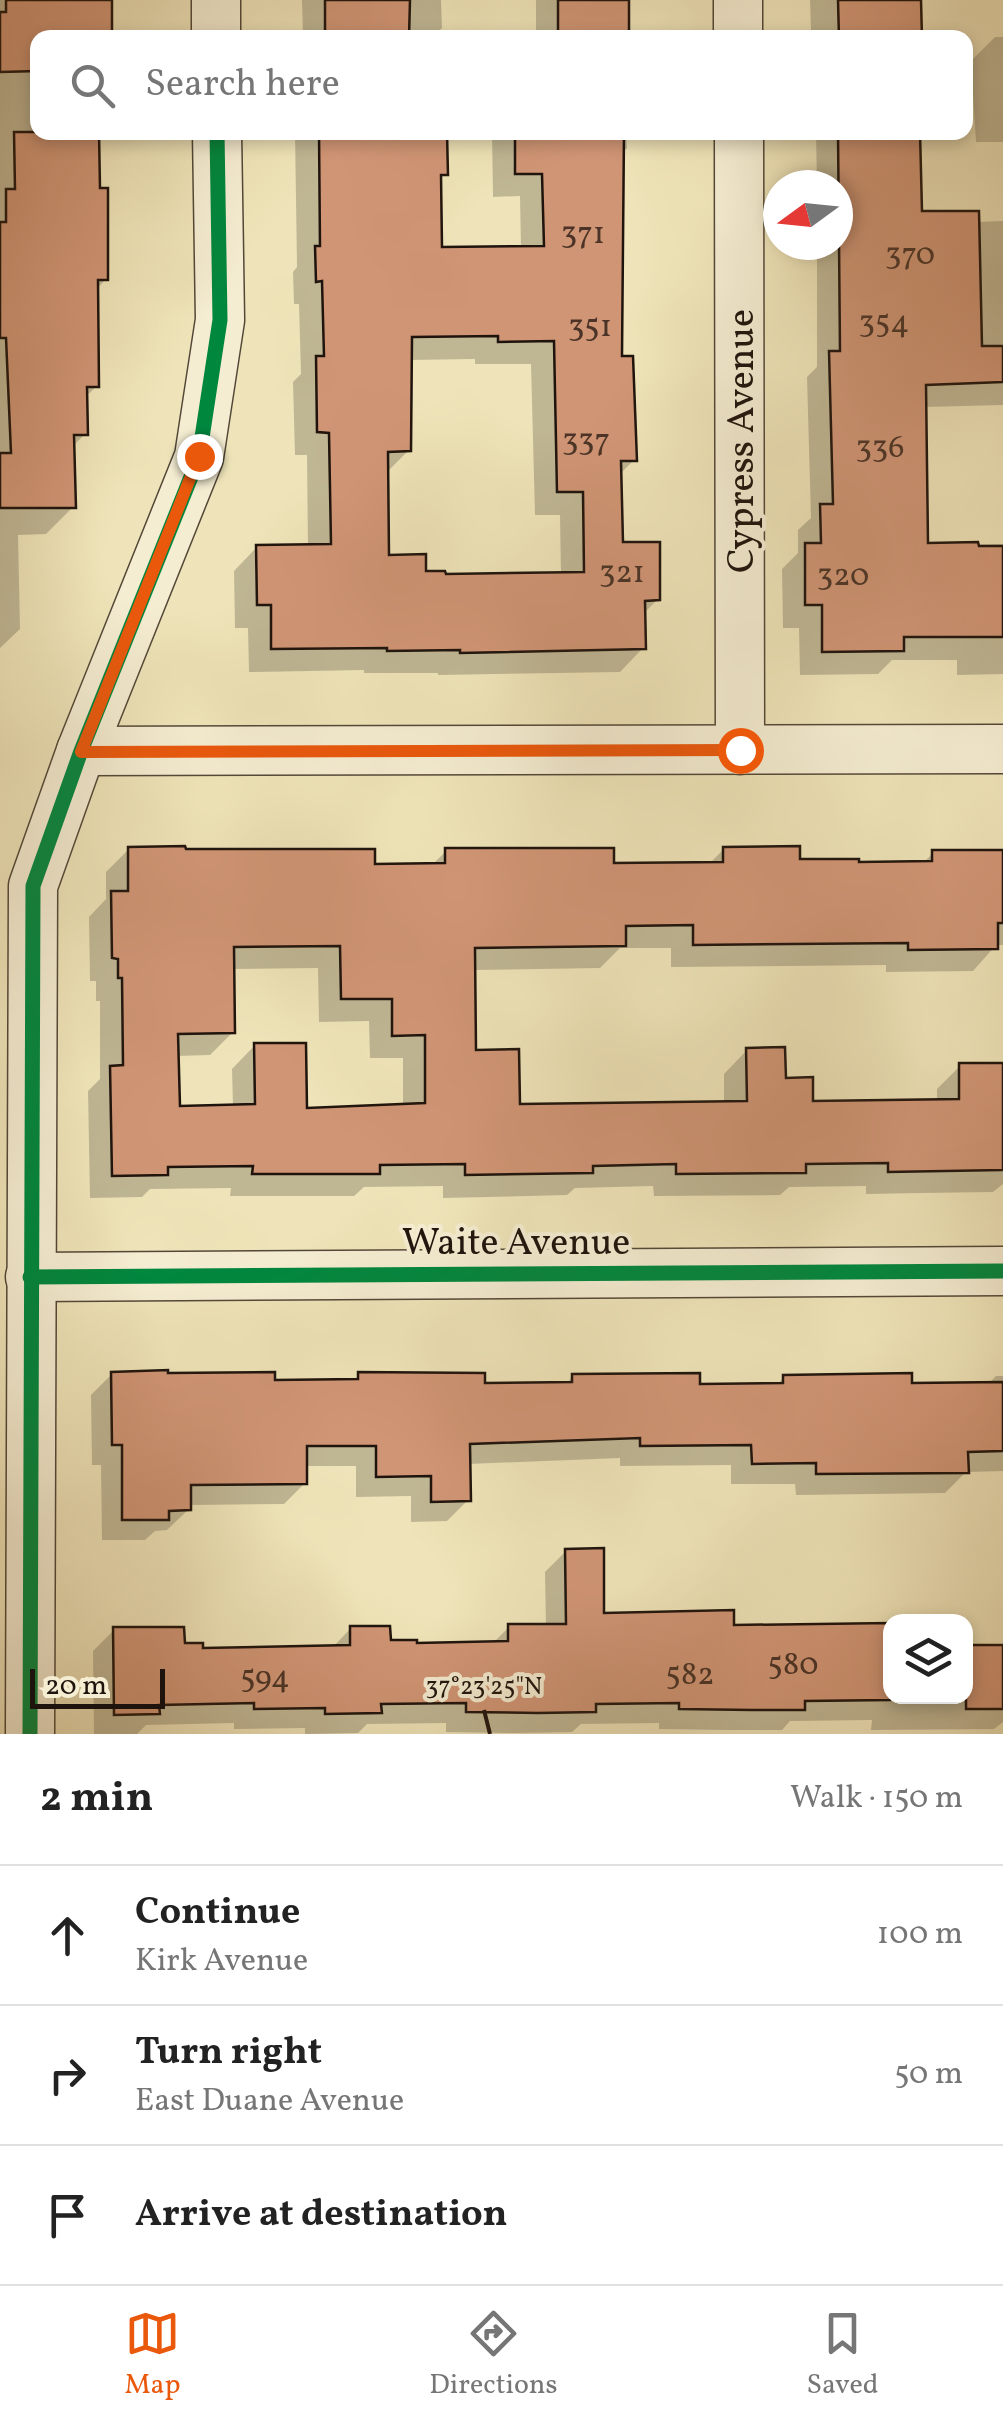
<!DOCTYPE html>
<html lang="en">
<head>
<meta charset="utf-8">
<style>
  body { margin:0; font-family:Vollkorn,serif; background:#f2f2f2; color:#222 }
  .controls { position:absolute; right:30px; bottom:30px; display:grid; overflow:hidden; border-radius:20px; box-shadow:0 5px 15px #0003 }
  .controls button { width:90px; height:90px; display:grid; place-items:center; padding:0; border:0; border-bottom:2px solid #e0e0e0; background:#fff; color:#222; font:50px sans-serif }
  .compass { position:absolute; left:763px; top:170px; width:90px; height:90px; border-radius:50%; background:#fff; box-shadow:0 5px 15px #0003; rotate:255deg }
  .scale { position:absolute; left:30px; bottom:25px; width:135px; box-sizing:border-box; padding-left:10px; border:5px solid #1f140d; border-top:0; font-size:28px; line-height:35px; white-space:nowrap; color:#1f140d; -webkit-text-stroke:8px #f5edd2; paint-order:stroke }
  .stop { position:absolute; width:30px; height:30px; margin:-22px; border:8px solid #ea580c; border-radius:50%; background:#fff }
  .stop.end { background:#ea580c; border-color:#fff; box-shadow:0 2px 10px #0008 }
  .list { margin:0; padding:0; list-style:none }
  h2 { display:flex; justify-content:space-between; align-items:center; height:130px; margin:0; padding:0 40px; font-size:42px }
  h2 small { font-size:32px; font-weight:400; color:#767676 }
  .list li { display:grid; grid-template-columns:65px 1fr auto; gap:30px; align-items:center; box-sizing:border-box; height:140px; padding:0 40px; border-top:2px solid #e0e0e0 }
  .list b { display:block; font-size:38px; white-space:nowrap }
  .list p { margin:0; font-size:32px; white-space:nowrap; color:#767676 }
  .list em { font-size:32px; font-style:normal; color:#767676 }
  .icon { flex:none; width:55px; height:55px; fill:none; stroke:currentColor; stroke-width:2; stroke-linecap:round; stroke-linejoin:round }
  .map { position:relative; flex:none; width:1003px; height:1734px; overflow:hidden }
  .search { position:absolute; background:#fff; box-shadow:0 5px 15px #0003; left:30px; right:30px; top:30px; height:110px; display:flex; align-items:center; gap:25px; box-sizing:border-box; padding:0 35px; border-radius:20px; color:#767676; font-size:38px }
  .sheet { height:550px; background:#fff }
  nav { display:flex; justify-content:space-around; align-items:center; box-sizing:border-box; height:140px; border-top:2px solid #e0e0e0; background:#fff; font-size:28px; color:#767676 }
  nav a { display:grid; justify-items:center; gap:5px }
  nav .on { color:#ea580c }
  .map>svg:first-child { display:block }
  .shadow { fill:#0003; fill-rule:evenodd }
  .building { fill:#d09575; stroke:#1f140d; stroke-width:2.5; fill-rule:evenodd }
  .lines { fill:none; stroke-linecap:round; stroke-linejoin:round }
  .street-casing { stroke:#534838; stroke-width:51 }
  .street { stroke:#f5edd2; stroke-width:48 }
  .cycleway-casing { stroke:#f5edd2; stroke-width:21 }
  .cycleway { stroke:#00873e; stroke-width:15 }
  .route { stroke:#ea580c; stroke-width:12 }
  .ticks { fill:none; stroke:#1f140d; stroke-width:4 }
  .labels { text-anchor:middle; stroke-width:8; stroke-linejoin:round; paint-order:stroke }
  .number-label { font-size:32px; fill:#4b3427 }
  .street-label { font-size:38px; fill:#1f140d; stroke:#f5edd2 }
  .ticks-label { font-size:25px; text-anchor:middle; fill:#1f140d; stroke:#f5edd2; stroke-width:8; stroke-linejoin:round; paint-order:stroke }
</style>
</head>
<body>
<div class="map">
<svg width="1003" height="1734" viewBox="0 0 1003 1734">
  <rect width="100%" height="100%" fill="#efe4b9"/>
  <filter id="stains"><feTurbulence type="fractalNoise" baseFrequency=".002" numOctaves="4"/><feColorMatrix values="0 0 0 0 .2 0 0 0 0 .09 0 0 0 0 .02 0 0 0 .5 -.17"/></filter>
  <radialGradient id="worn" r=".72"><stop offset=".6" stop-color="#630" stop-opacity="0"/><stop offset="1" stop-color="#630" stop-opacity=".3"/></radialGradient>
  <g class="shadow">
    <path d="M0,0H109L38,38V132L97,190L106,279L96,290L97,386L84,398L85,434L72,447L73,507L46,534L18,535L20,629L0,648Z"/>
    <path d="M302,0H441L442,28L432,38H303Z"/>
    <path d="M536,0H626L627,38H505L509,34H536Z"/>
    <path d="M810,0H919V38H816V30L811,31Z"/>
    <path d="M995,37H1003V142H976L971,61Z"/>
    <path d="M295,132H445V174L438,180L440,250L521,249L520,196L493,197L492,132H626L627,148L622,153L619,358L634,460L619,475L620,544L658,599L643,614V648L620,672L438,675V673H364V670L249,672L248,628H235L234,571L257,547H308L307,455H295L293,382L301,374L299,304H294L293,272L297,267ZM475,359V364H531L535,515H560L561,575L443,577L424,574L387,557L386,473L409,450V360Z"/>
    <path d="M816,132H918L919,214L977,222L1003,221V405L924,407L926,546L1003,544V674L957,675V660H892L878,674L800,675L799,628H783L782,569L798,553V530L811,518L807,377L817,367V245H838V185H817Z"/>
    <path d="M129,849L372,867L431,866L446,851L612,866L708,865L724,849L797,862L857,865L922,864L933,853L1003,852V945H996L973,971L886,972V965L671,967V948H620L600,968L473,970V1052L517,1107L724,1104V1074L747,1050L810,1103L937,1102V1089L960,1066L1003,1065V1184L993,1192L921,1193L866,1194V1186L789,1187L780,1195L654,1196L653,1186L575,1188L567,1195L443,1198V1186L364,1187L354,1196H230L231,1188L150,1189L142,1197L90,1198L88,1091L100,1079V1001H96V981H90L89,917L106,899V872ZM318,968L319,1022L369,1021L370,1058H403V1106L304,1111L255,1045L232,1069L233,1107L177,1108L176,1056L210,1055L233,1032L232,969Z"/>
    <path d="M112,1374L272,1383L352,1382L359,1375L483,1385H565L573,1376L698,1386H776L784,1377L909,1386L987,1385L996,1376H1003V1471L966,1472L945,1493L796,1495L795,1484H731V1465L620,1466V1458L468,1464V1500L447,1521L411,1522V1496L356,1497V1466H305V1483L284,1504L189,1505V1509L167,1530L155,1531L145,1540H102L101,1465H92L91,1395Z"/>
    <path d="M566,1551L602,1616L732,1628L890,1626V1696H966V1647H1003V1722L994,1729L871,1730L872,1720L790,1721L782,1730H729L659,1729V1723L581,1724L572,1732L516,1733L446,1732V1723L367,1724L358,1733L305,1734V1728L234,1729V1723L146,1725L137,1734H94L93,1651L114,1630L200,1651L332,1648L351,1628L389,1643L414,1645L492,1644L510,1626L546,1627L545,1572Z"/>
  </g>
  <g class="building">
    <path d="M6,0H112V38H38V71L0,72V12H6Z"/>
    <path d="M325,0H410L409,38H325Z"/>
    <rect x="558" y="0" width="71" height="38"/>
    <path d="M838,0H921L922,38H839Z"/>
    <path d="M14,132H99L100,188H108V280H98L99,387H87L88,435H74L76,508H0V453H11L6,338H0V222H6V189H15Z"/>
    <path d="M319,132H447L448,175H441L442,247L544,246L542,174H515V132H624L622,356H633L637,461H621L623,542H660V600L645,601L646,649L460,653V650L387,651V648L271,649V605H257L256,545L331,544L329,433L317,432L316,356H324L322,281L316,282L315,246H320ZM498,336V342L554,341L557,492H583L584,572L446,574L445,571H426V554L389,555L388,452L411,451L412,337Z"/>
    <path d="M838,132H920L922,211H979L982,346H1003V382L926,385L928,543L978,542L979,546H1003V637H904V651L822,652V605H805V543H821L820,504H833L829,351H840Z"/>
    <path d="M185,846L186,849H375V864L445,863V848H614V863L723,862V847L800,846V859H859V862L932,861V850H1003V923H998V949L908,950V943L693,945V925L626,926V946L475,948L476,1050L519,1049L520,1104L747,1101L746,1048L785,1047L786,1078L813,1077V1101L959,1099V1063H1003V1170L888,1172V1163L806,1164V1173L676,1174V1164L593,1166V1173L465,1175V1164L380,1165V1174H252L253,1166L168,1167V1175L112,1176L110,1066L123,1065L122,978H118V959L112,958L111,891H128V847ZM340,946L341,999H392V1036L425,1035V1103L307,1108L306,1043H254L255,1104L180,1106L178,1034L235,1033L234,947Z"/>
    <path d="M168,1370V1373L275,1372V1380L358,1379V1372L485,1373V1383L572,1382V1374L700,1373V1384L783,1383V1375L912,1373V1383L1003,1382V1451L968,1452L969,1473L816,1474V1463L752,1464L751,1445L640,1446V1438L470,1444L471,1501L431,1502V1476L376,1477V1446H307V1484L191,1485V1510L169,1511V1520H122V1445H112L111,1372Z"/>
    <path d="M604,1548V1613L734,1610V1625L890,1623V1700L805,1701V1710H752L679,1709V1703L596,1704V1712L538,1713L466,1712V1703L381,1704L382,1713L325,1714V1708L254,1709V1703L159,1705L160,1714L114,1715L113,1627H184L185,1643H203V1648L350,1645V1626H390L391,1640H417V1643L508,1641V1624H566L565,1549Z"/>
    <rect x="966" y="1645" width="37" height="64"/>
  </g>
  <g class="lines">
    <g class="street-casing">
      <g id="street">
        <path d="M216,0V38"/>
        <path d="M738,0V38"/>
        <path d="M739,132L740,750"/>
        <path d="M81,751L1003,749"/>
        <path d="M30,1277L1003,1271"/>
        <path d="M30,1734L33,886L81,751L199,457L220,320L217,132"/>
      </g>
    </g>
    <use href="#street" class="street"/>
    <g class="cycleway-casing">
      <g id="cycleway">
        <path d="M30,1277L1003,1271"/>
        <path d="M30,1734L33,886L81,751L199,457L220,320L217,132"/>
      </g>
    </g>
    <use href="#cycleway" class="cycleway"/>
  </g>
  <g class="lines">
    <path class="route" d="M199,456L81,752L740,750"/>
  </g>
  <path class="ticks" d="M484,1710L490,1734"/>
  <g class="labels">
    <g class="number-label">
      <text x="583" y="243">371</text>
      <text x="910" y="264">370</text>
      <text x="884" y="332">354</text>
      <text x="590" y="336">351</text>
      <text x="586" y="450">337</text>
      <text x="880" y="457">336</text>
      <text x="622" y="582">321</text>
      <text x="843" y="585">320</text>
      <text x="793" y="1674">580</text>
      <text x="690" y="1684">582</text>
      <text x="265" y="1687">594</text>
    </g>
    <g class="street-label">
      <text transform="translate(740 441) rotate(-90)" y="13">Cypress Avenue</text>
      <text x="516" y="1254">Waite Avenue</text>
    </g>
  </g>
  <g class="ticks-label">
    <text x="484" y="1694">37°23'25"N</text>
  </g>
  <rect width="100%" height="100%" filter="url(#stains)"/>
  <rect width="100%" height="100%" fill="url(#worn)"/>
</svg>
<div class="controls">
<button><svg class="icon" aria-label="layers" viewBox="0 0 24 24"><path d="M12 4l9 5-9 5-9-5zM3 14l9 5 9-5"/></svg></button>
</div>
<svg class="compass" viewBox="-18 -18 36 36"><path d="M0-13l5 13h-10z" fill="#e53935"/><path d="M0 13l5-13h-10z" fill="#767676"/></svg>
<div class="scale">20 m</div>
<div class="stop" style="left:740px;top:750px"></div>
<div class="stop end" style="left:199px;top:456px"></div>
<div class="search"><svg class="icon" aria-label="search" viewBox="0 0 24 24"><circle cx="10" cy="10" r="6"/><path d="M15 15l6 6"/></svg>Search here</div>
</div>
<section class="sheet">
<h2>2 min<small>Walk · 150 m</small></h2>
<ul class="list">
<li><svg class="icon" aria-label="ahead" viewBox="0 0 24 24"><path d="M12 20V5M6 11l6-6 6 6"/></svg><div><b>Continue</b><p>Kirk Avenue</p></div><em>100 m</em></li>
<li><svg class="icon" aria-label="right" viewBox="0 0 24 24"><path d="M7 20v-9h11M14 6l5 5-5 5"/></svg><div><b>Turn right</b><p>East Duane Avenue</p></div><em>50 m</em></li>
<li><svg class="icon" aria-label="arrive" viewBox="0 0 24 24"><path d="M6 21V4h12l-3 4 3 4H6"/></svg><div><b>Arrive at destination</b></div></li>
</ul>
</section>
<nav>
<a class="on"><svg class="icon" aria-label="map" viewBox="0 0 24 24"><path d="M3 6l6-2 6 2 6-2v14l-6 2-6-2-6 2zM9 4v14M15 6v14"/></svg>Map</a>
<a><svg class="icon" aria-label="directions" viewBox="0 0 24 24"><path d="M12 3l9 9-9 9-9-9zM9 14v-3h6M13 9l2 2-2 2"/></svg>Directions</a>
<a><svg class="icon" aria-label="saved" viewBox="0 0 24 24"><path d="M7 4h10v16l-5-4-5 4z"/></svg>Saved</a>
</nav>
</body>
</html>
